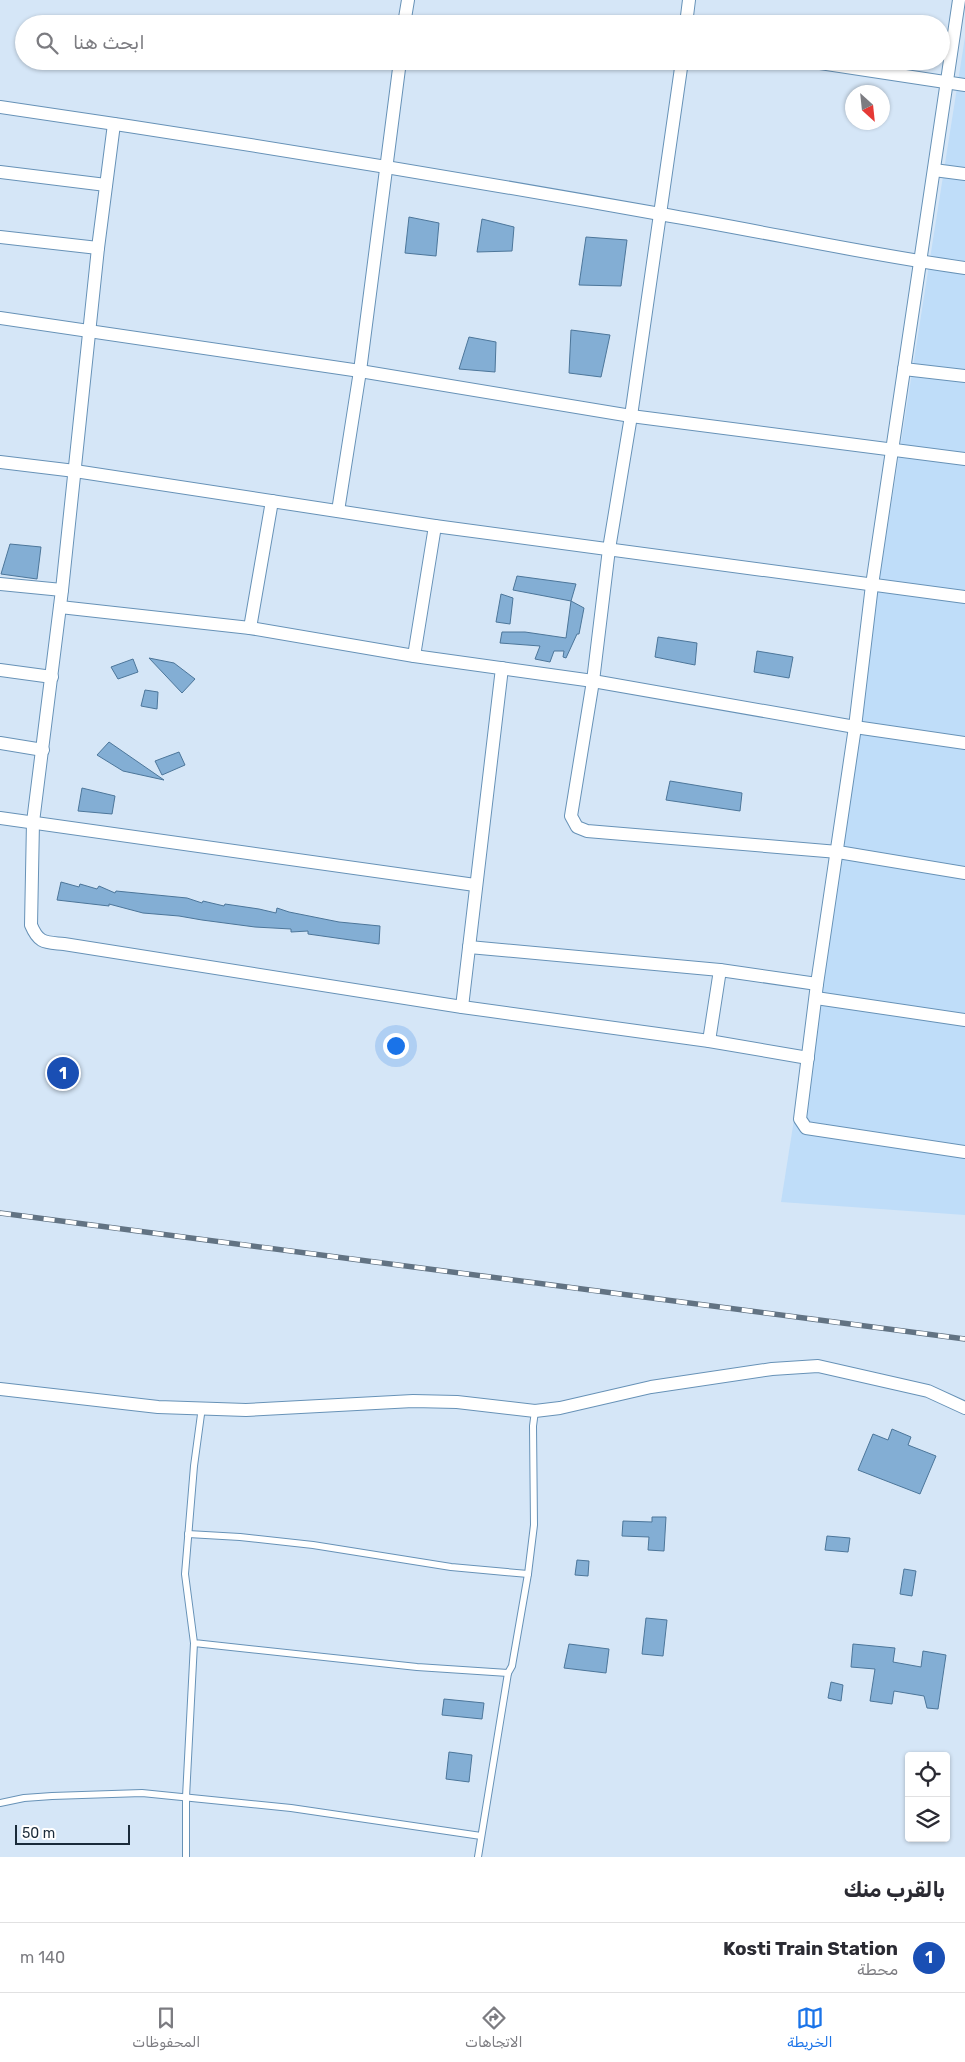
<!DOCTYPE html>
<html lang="ar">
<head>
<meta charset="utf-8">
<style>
  body { margin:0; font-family:Rubik,"Noto Naskh Arabic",sans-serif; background:#f7f7f7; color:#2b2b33; direction:rtl }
  .controls { position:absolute; right:15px; bottom:15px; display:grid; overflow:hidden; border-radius:5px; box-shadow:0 1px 4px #0004 }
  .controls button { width:45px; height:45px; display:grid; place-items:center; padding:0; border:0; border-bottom:1px solid #e1e1e2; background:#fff; color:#2b2b33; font:25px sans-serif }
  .compass { position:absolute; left:845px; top:85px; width:45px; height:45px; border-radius:50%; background:#fff; box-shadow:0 1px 4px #0004; rotate:153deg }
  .scale { position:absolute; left:15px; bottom:12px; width:115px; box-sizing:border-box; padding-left:5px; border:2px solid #1a2b3a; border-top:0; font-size:14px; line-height:18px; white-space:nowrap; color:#1a2b3a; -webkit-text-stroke:4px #fff; paint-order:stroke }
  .you { position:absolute; left:395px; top:1045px; width:18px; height:18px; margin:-12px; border:4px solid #fff; border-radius:50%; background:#1a73e8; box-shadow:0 0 0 8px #1a73e833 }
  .badge { display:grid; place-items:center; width:32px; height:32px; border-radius:50%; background:#1a73e8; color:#fff; font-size:16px; font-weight:700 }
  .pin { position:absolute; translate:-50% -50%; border:2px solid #fff; box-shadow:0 1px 5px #0006 }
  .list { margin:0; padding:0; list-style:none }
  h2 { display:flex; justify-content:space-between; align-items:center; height:65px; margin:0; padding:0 20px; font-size:21px }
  h2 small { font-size:16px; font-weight:400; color:#7c7c81 }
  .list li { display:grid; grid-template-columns:32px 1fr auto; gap:15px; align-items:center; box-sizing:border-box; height:70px; padding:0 20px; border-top:1px solid #e1e1e2 }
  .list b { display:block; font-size:19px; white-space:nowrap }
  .list p { margin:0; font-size:16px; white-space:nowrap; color:#7c7c81 }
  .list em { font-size:16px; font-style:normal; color:#7c7c81 }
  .icon { flex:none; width:28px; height:28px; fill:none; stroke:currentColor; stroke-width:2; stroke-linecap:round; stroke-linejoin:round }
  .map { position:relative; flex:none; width:965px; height:1857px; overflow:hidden; direction:ltr }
  .search { position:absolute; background:#fff; box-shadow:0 1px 4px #0004; left:15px; right:15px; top:15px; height:55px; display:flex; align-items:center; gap:12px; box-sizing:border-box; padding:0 18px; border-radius:28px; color:#7c7c81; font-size:19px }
  .sheet { height:135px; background:#fff }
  nav { display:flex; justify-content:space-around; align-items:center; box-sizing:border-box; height:70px; border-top:1px solid #e1e1e2; background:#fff; font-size:14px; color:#7c7c81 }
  nav a { display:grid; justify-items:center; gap:2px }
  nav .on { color:#1a73e8 }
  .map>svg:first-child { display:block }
  .built { fill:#bfddf9 }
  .building { fill:#83aed4; stroke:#4c769a }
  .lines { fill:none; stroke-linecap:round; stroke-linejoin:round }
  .lane-casing { stroke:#6792b7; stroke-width:8 }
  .street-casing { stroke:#6792b7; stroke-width:14 }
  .lane { stroke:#fff; stroke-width:6 }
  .street { stroke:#fff; stroke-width:12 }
  .rail-casing { stroke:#627383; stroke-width:5.5 }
  .rail { stroke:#fff; stroke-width:4; stroke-dasharray:11; stroke-linecap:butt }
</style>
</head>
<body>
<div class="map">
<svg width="965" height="1857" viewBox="0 0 965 1857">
  <rect width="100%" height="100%" fill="#d5e6f7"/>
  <path class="built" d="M965,37V1215L781,1202Z"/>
  <g class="building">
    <path d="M409,217L439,223L436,256L405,253Z"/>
    <path d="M482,219L514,227L512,251L477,252Z"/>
    <path d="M586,237L627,240L621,286L579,285Z"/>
    <path d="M571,330L610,335L601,377L569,373Z"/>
    <path d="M469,337L496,342L495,372L459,369Z"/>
    <path d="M10,544L41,547L37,579L1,574Z"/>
    <path d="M517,576L576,584L571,601L513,590Z"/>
    <path d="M501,594L513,598L510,624L496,622Z"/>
    <path d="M571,601L584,608L579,634H577L566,658L563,657L564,651H554L550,662L535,659L540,646L500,643L502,632H525L566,638Z"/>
    <path d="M658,637L697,643L695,665L655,657Z"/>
    <path d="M757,651L793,657L789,678L754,672Z"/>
    <path d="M149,658L174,663L195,679L182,693Z"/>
    <path d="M133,659L138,672L118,679L111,667Z"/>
    <path d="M145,690L158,692L157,709L141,706Z"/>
    <path d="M109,742L164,780L123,771L97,755Z"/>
    <path d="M179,752L185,765L162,775L155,761Z"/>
    <path d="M670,781L742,793L740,811L666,800Z"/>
    <path d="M82,788L115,796L112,814L78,811Z"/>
    <path d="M61,882L79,887L80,884L97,889L99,886L115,893L116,891L187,898L202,903L203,901L224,906L225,904L259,909L276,913L277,908L289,912L339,922L380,926L379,944L308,934V931L291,932V929L255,927L202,920L179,916L143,913L109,904V906L57,900Z"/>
    <path d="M892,1429L911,1437L908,1445L936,1456L920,1494L858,1470L873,1434L888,1440Z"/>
    <path d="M652,1517H666L664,1551L648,1550L649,1537L622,1536L623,1521L652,1522Z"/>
    <path d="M827,1536L850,1538L848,1552L825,1550Z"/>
    <path d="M577,1560L589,1561L588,1576L575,1575Z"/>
    <path d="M904,1569L916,1571L912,1596L900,1594Z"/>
    <path d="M646,1618L667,1620L663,1656L642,1654Z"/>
    <path d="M569,1644L609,1649L606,1673L564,1668Z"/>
    <path d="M853,1644L895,1648L893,1662L921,1667L923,1651L946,1655L938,1709L927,1708L924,1696L894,1691L892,1704L870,1701L875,1669L851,1667Z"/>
    <path d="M831,1682L843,1685L841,1701L828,1698Z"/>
    <path d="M444,1699L484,1703L482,1719L442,1715Z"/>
    <path d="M449,1752L472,1755L469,1782L446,1779Z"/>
  </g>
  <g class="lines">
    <g class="lane-casing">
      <g id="lane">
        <path d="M202,1407L194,1466L185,1574L194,1643L417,1667L508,1673"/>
        <path d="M188,1534L240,1537L313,1545L451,1567L528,1574"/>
        <path d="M0,1803L24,1798L52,1796L142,1793L291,1808L481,1836"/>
        <path d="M186,1857V1797L194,1643"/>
        <path d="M478,1857L508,1673L512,1666L528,1574L534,1525L533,1426L535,1411"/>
      </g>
    </g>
    <g class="street-casing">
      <g id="street">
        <path d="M959,0L872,585L855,727L817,984L800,1119L806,1128L965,1152"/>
        <path d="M404,24L408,0"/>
        <path d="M686,24L689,0"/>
        <path d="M682,61L631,416L609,549L593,681L571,816L577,827L587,831L838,852L965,873"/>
        <path d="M807,61L965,85"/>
        <path d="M0,107C220,139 441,175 660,214C762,231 863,254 965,268"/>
        <path d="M114,124L98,248L62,590L33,822L31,925C39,944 45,942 64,944L462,1007L709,1041L808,1058"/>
        <path d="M934,170L965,174"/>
        <path d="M0,172L106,185"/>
        <path d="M0,237L98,248"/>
        <path d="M0,318L360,371L631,416L965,459"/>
        <path d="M904,369L965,376"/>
        <path d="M0,462L75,471L435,526L965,597"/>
        <path d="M338,511L360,371L400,61"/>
        <path d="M0,584L62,590"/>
        <path d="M60,607L250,628L414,656L593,681L855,727L965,743"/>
        <path d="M250,628L272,501"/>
        <path d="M414,656L435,526"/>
        <path d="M0,670L52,677"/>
        <path d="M0,743L43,750"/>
        <path d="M0,818L475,885"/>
        <path d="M469,947L720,970L817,984"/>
        <path d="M816,998L965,1020"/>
        <path d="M462,1007L502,668"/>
        <path d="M709,1041L720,970"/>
        <path d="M0,1389L158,1407L246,1410L413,1401L457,1402L535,1411L560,1408L651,1387L772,1369L818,1366L928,1391L965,1408"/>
      </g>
    </g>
    <use href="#lane" class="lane"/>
    <use href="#street" class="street"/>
    <g class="rail-casing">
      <path id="rail" d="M0,1213L965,1339"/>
    </g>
    <use href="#rail" class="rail"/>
  </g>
</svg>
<div class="controls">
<button><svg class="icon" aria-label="locate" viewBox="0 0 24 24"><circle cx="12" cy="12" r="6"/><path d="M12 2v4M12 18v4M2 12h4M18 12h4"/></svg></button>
<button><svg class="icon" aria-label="layers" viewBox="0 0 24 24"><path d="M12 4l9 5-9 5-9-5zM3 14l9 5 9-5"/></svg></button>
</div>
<svg class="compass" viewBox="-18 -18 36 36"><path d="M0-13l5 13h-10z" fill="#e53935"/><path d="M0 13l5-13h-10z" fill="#7c7c81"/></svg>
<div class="scale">50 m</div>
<div class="you"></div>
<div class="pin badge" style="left:63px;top:1073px;background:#1a4fb4">1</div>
<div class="search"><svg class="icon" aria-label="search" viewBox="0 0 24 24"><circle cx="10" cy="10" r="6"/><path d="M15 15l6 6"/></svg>ابحث هنا</div>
</div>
<section class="sheet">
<h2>بالقرب منك<small></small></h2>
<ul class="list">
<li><span class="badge" style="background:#1a4fb4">1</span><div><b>Kosti Train Station</b><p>محطة</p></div><em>140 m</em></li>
</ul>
</section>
<nav>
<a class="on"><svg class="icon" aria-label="map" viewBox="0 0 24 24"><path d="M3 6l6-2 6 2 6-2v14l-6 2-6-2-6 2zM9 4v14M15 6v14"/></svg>الخريطة</a>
<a><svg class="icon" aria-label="directions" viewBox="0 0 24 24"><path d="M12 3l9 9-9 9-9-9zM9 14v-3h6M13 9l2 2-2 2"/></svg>الاتجاهات</a>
<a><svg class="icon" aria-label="saved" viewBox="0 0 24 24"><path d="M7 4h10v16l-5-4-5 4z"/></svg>المحفوظات</a>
</nav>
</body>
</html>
